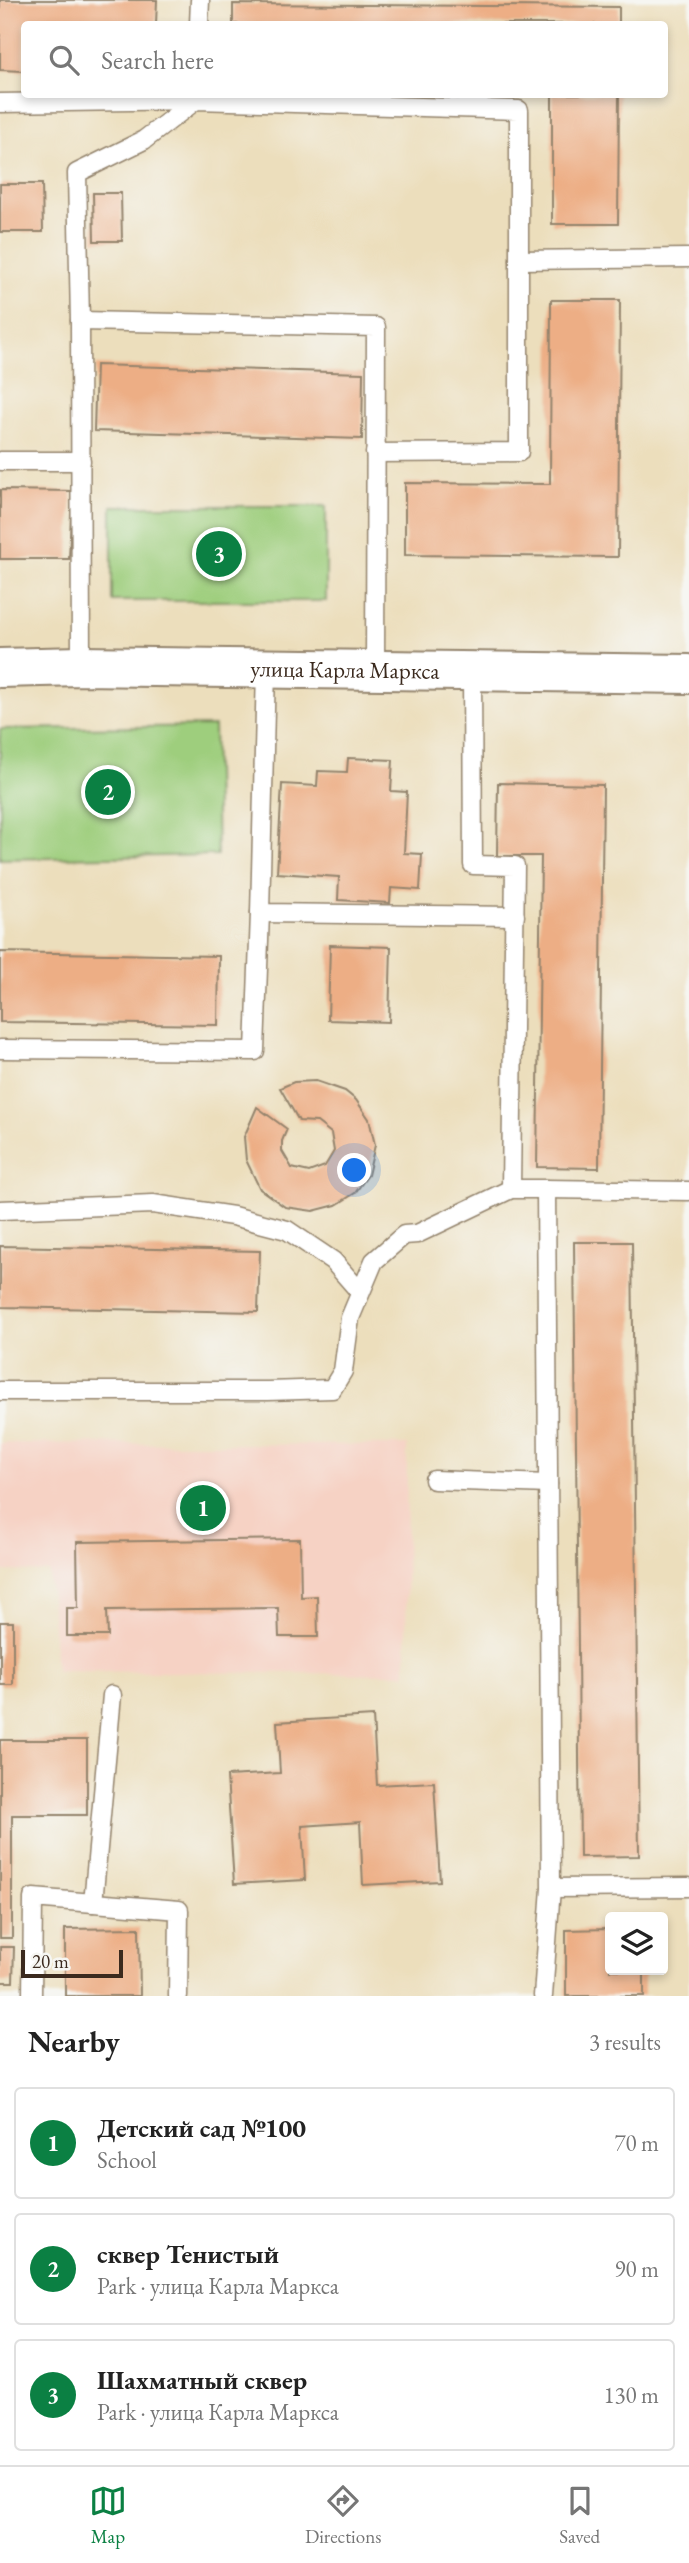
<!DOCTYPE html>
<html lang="en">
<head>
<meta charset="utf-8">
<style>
  body { margin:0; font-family:"EB Garamond",serif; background:#f6f6f6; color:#222 }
  .controls { position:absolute; right:21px; bottom:21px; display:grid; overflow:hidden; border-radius:7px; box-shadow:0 4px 10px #0003 }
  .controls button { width:63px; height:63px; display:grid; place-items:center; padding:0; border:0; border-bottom:2px solid #e0e0e0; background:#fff; color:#222; font:35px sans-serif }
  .scale { position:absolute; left:21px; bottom:18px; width:102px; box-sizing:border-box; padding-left:7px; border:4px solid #3b2a1e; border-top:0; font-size:19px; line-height:24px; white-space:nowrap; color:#3b2a1e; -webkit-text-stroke:5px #f6f6f2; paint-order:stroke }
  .you { position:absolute; left:355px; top:1171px; width:24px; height:24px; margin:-18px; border:5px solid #fff; border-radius:50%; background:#1a73e8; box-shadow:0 0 0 10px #1a73e833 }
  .badge { display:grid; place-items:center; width:46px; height:46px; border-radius:50%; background:#0b8043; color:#fff; font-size:23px; font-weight:700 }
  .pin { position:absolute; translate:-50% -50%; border:4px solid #fff; box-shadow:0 2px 7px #0006 }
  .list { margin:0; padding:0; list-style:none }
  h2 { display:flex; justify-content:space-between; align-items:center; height:91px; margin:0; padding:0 28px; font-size:30px }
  h2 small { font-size:23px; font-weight:400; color:#767676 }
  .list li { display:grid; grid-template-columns:46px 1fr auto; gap:21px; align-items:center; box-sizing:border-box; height:112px; margin:0 14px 14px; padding:0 14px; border:2px solid #e0e0e0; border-radius:7px }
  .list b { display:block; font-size:26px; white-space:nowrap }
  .list p { margin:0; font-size:23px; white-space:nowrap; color:#767676 }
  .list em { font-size:23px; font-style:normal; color:#767676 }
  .icon { flex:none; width:38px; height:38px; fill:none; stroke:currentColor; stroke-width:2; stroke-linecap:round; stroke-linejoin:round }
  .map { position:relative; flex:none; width:689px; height:1996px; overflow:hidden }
  .search { position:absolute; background:#fff; box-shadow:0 4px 10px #0003; left:21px; right:21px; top:21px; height:77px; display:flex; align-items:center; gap:18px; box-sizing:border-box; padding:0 24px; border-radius:7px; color:#767676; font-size:26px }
  .sheet { height:469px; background:#fff }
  nav { display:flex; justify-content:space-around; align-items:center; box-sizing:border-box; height:98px; border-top:2px solid #e0e0e0; background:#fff; font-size:19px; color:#767676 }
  nav a { display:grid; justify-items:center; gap:4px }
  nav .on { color:#0b8043 }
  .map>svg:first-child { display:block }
  .built { fill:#f6d2c4 }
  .green { fill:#9ece7d; stroke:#6c7c4e; stroke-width:2 }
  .building { fill:#edae85 }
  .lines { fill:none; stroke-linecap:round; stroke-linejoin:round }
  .lane-casing { stroke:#94846d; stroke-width:21 }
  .secondary-casing { stroke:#94846d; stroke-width:42 }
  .lane { stroke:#fff; stroke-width:18 }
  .secondary { stroke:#fff; stroke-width:38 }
  .labels { text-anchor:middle; stroke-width:7; stroke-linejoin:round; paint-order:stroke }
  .street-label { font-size:23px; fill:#3b2a1e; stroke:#f6f6f2 }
</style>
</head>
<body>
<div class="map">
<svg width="689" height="1996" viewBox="0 0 689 1996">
  <rect width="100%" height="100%" fill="#f6f6f2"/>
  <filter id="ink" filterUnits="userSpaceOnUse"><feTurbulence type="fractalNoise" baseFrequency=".0143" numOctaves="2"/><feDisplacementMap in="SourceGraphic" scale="14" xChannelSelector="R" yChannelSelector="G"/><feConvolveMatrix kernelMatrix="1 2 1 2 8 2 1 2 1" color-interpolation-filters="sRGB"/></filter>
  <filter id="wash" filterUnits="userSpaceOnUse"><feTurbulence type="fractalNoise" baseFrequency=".00686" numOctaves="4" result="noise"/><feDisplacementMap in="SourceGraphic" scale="28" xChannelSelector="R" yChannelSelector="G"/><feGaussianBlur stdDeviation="1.57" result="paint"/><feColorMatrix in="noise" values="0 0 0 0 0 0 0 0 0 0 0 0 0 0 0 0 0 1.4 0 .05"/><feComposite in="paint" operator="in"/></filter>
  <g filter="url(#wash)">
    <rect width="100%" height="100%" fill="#ecdebc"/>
    <path class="built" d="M0,1443L407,1445L406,1674L56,1671L49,1572L0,1571Z"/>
    <g class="green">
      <rect x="112" y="506" width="214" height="95"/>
      <path d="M214,726L217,855L0,859V729Z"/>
    </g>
    <g id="blocks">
      <g class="building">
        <path d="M0,0H157L156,24H24V71L0,70Z"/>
        <path d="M233,4L619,7V24H233Z"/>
        <path d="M552,94H619L618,224H552Z"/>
        <path d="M0,184H42L43,232H0Z"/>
        <path d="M93,193H121L122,241H94Z"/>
        <path d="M551,300H620L618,557L405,555V483L550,484Z"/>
        <path d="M96,365L363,373L362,439L94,431Z"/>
        <path d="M0,490L72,491L69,559H0Z"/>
        <path d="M348,758L393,760L391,791L407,792L404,853L422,854L420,890L391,888L390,903L338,900L339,877L277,873L282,784L317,786L318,771L347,772Z"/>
        <path d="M498,783L603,785L599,1168L537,1167L541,856H497Z"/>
        <path d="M330,945L391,947L389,1022L328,1020Z"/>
        <path d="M0,952L219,956L218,1025L0,1022Z"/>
        <path d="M316,1081L345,1091L356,1100L369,1119L375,1145L368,1175L355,1193L336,1205L313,1211L285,1207L260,1189L246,1160L244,1137L257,1107L287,1129L282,1141V1151L292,1168L309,1172L325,1166L334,1151L331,1133L317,1122L299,1121L280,1088L294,1082Z"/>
        <path d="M574,1242H632L639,1856L580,1857Z"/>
        <path d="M0,1246L260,1251L258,1312L0,1307Z"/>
        <path d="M300,1539L301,1597L317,1596L318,1637H279L278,1608L107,1610L108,1636H67V1608H78L77,1542Z"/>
        <rect x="0" y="1622" width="13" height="63"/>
        <path d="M373,1716L377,1785L434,1782L440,1881L363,1885L360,1822L302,1826L305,1880L234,1884L227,1776L280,1773L277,1722Z"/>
        <path d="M0,1740H87V1815H12V1938H0Z"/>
        <path d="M139,1928L140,1996H65V1929Z"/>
        <path d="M610,1929V1970H644V1996H566V1930Z"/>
        <path d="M0,1947H14L13,1982H0Z"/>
      </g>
    </g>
  </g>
  <g filter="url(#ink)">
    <use href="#blocks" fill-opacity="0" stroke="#94846d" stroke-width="2"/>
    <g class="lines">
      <g class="lane-casing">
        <g id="lane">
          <path d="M199,24L200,0"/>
          <path d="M0,103L196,100V98"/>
          <path d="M519,260L689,258"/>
          <path d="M80,321L77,173L144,140L196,100L519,110V452L375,453"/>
          <path d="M0,461H81"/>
          <path d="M81,666L80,321L376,327L375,671"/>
          <path d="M266,669L260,913L515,916"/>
          <path d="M472,672L473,865L515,866L511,1189"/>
          <path d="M0,1049L255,1051L260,913"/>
          <path d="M546,1189L689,1191"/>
          <path d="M0,1210L153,1204L233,1216L287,1230L333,1261L360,1292"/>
          <path d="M0,1391H268L332,1389L343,1371L350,1318L374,1261L404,1235L417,1234L511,1189H546L551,1888L543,1996"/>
          <path d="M434,1480L548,1484"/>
          <path d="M551,1888L689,1887"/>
          <path d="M93,1903L112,1695"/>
          <path d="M32,1996L33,1898L179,1910L178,1996"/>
        </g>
      </g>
      <g class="secondary-casing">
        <g id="secondary">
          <path id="s1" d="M0,668L81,666L689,674"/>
        </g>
      </g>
      <use href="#lane" class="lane"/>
      <use href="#secondary" class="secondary"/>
    </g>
  </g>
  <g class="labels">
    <g class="street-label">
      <text dy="8" stroke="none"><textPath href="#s1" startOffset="345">улица Карла Маркса</textPath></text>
    </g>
  </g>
</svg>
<div class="controls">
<button><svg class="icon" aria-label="layers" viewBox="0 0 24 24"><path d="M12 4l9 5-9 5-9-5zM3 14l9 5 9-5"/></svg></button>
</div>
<div class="scale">20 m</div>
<div class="you"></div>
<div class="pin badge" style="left:203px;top:1508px">1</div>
<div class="pin badge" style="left:108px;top:792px">2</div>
<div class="pin badge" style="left:219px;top:554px">3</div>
<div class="search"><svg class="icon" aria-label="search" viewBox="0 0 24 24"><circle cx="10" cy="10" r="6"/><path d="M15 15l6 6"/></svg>Search here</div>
</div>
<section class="sheet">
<h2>Nearby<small>3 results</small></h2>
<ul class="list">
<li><span class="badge">1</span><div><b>Детский сад №100</b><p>School</p></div><em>70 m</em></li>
<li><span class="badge">2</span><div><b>сквер Тенистый</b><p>Park · улица Карла Маркса</p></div><em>90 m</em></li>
<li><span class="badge">3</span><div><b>Шахматный сквер</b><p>Park · улица Карла Маркса</p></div><em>130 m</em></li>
</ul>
</section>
<nav>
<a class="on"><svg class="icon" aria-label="map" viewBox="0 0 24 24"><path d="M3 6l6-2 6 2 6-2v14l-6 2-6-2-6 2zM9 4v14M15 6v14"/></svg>Map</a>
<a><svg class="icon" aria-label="directions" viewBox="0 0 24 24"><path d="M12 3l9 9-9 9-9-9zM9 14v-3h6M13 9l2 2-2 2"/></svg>Directions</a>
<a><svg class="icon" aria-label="saved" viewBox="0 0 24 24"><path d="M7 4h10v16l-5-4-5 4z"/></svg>Saved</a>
</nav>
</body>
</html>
